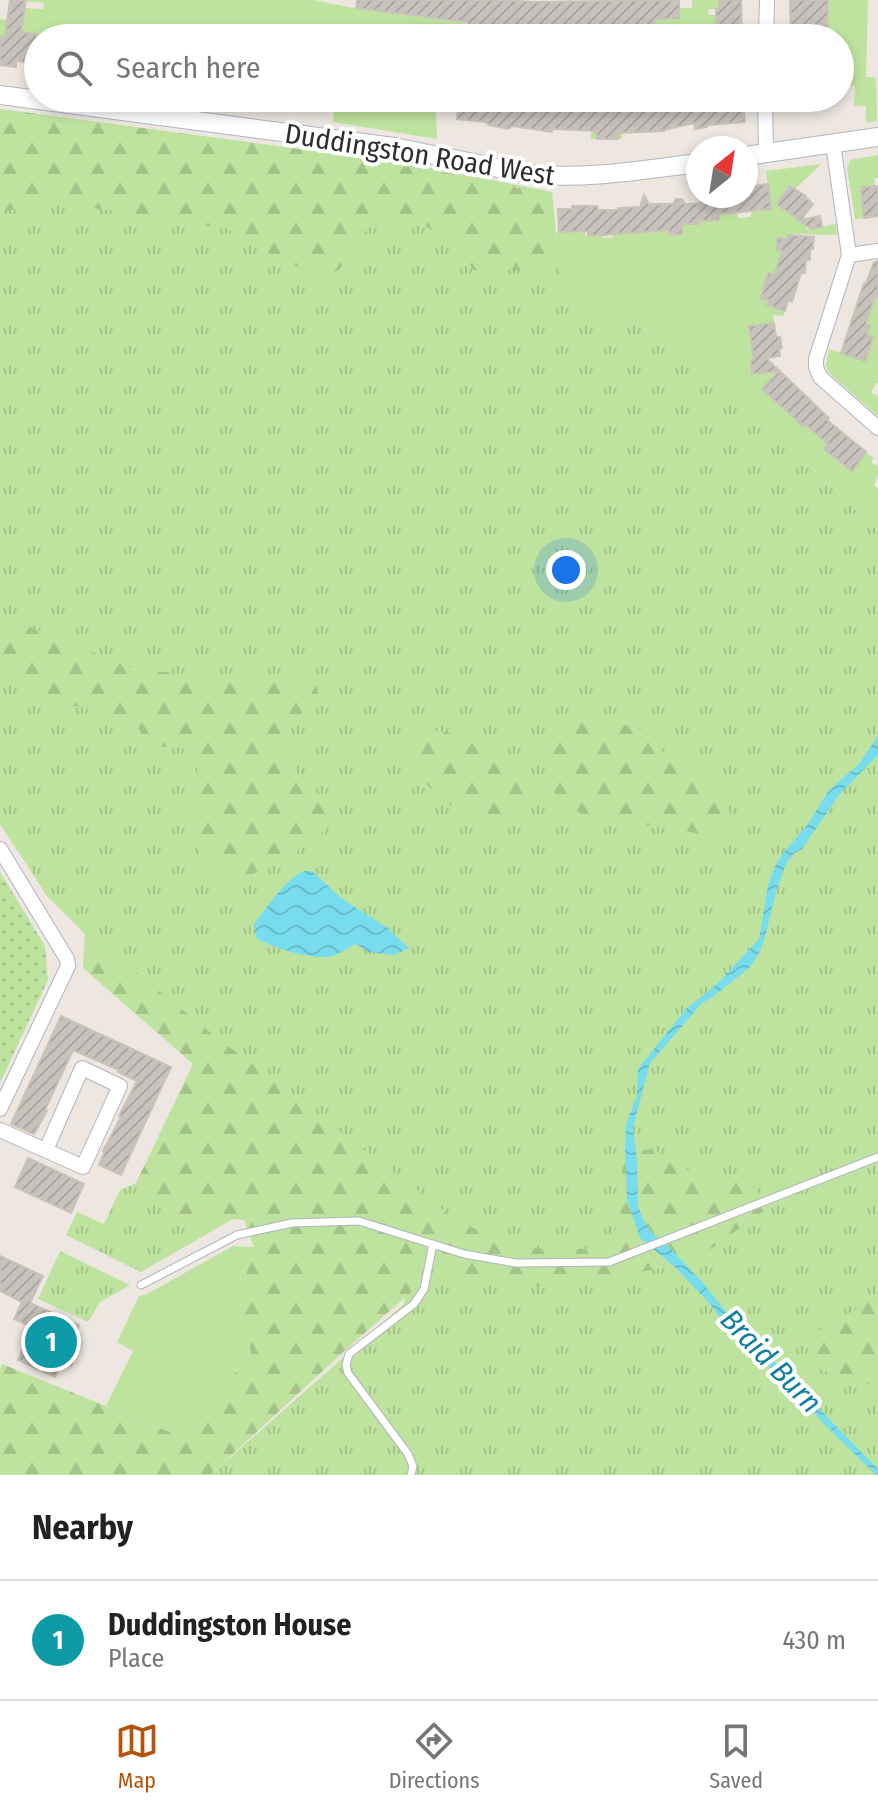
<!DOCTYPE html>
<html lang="en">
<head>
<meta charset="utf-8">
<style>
  body { margin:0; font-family:"Fira Sans Condensed",sans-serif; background:#f6f6f6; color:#222 }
  .compass { position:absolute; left:686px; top:136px; width:72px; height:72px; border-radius:50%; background:#fff; box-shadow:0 4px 12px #0003; rotate:30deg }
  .you { position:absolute; left:566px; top:570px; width:28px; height:28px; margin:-20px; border:6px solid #fff; border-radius:50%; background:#1a73e8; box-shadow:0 0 0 12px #1a73e833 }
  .badge { display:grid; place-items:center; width:52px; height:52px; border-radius:50%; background:#b45309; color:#fff; font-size:26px; font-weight:700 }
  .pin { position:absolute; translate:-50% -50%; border:4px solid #fff; box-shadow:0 2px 8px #0006 }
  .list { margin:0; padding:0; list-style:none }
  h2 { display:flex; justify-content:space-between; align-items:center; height:104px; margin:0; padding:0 32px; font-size:34px }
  h2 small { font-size:26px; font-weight:400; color:#767676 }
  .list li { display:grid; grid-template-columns:52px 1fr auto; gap:24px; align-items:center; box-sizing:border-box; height:120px; padding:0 32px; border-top:2px solid #e0e0e0 }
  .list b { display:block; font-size:30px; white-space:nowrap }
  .list p { margin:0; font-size:26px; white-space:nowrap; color:#767676 }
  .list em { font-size:26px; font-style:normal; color:#767676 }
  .icon { flex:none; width:44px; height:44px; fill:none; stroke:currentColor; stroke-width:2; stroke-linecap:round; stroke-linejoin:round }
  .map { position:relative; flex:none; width:878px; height:1475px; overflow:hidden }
  .search { position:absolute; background:#fff; box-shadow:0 4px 12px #0003; left:24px; right:24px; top:24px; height:88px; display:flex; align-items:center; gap:20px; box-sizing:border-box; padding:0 28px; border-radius:44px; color:#767676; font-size:30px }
  .sheet { height:224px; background:#fff }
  nav { display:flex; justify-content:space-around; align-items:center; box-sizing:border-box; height:112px; border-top:2px solid #e0e0e0; background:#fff; font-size:22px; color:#767676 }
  nav a { display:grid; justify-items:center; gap:4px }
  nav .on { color:#b45309 }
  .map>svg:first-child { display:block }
  .grass { fill:url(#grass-tufts) }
  .forest { fill:url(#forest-firs) }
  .park { fill:url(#park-dots) }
  .garden { fill:#bee39f }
  .water { fill:url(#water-waves) }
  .building { fill:url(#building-hatch); stroke:#cac2ba; stroke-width:2 }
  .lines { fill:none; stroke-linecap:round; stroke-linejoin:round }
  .service-casing { stroke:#b1b5bd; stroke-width:9 }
  .minor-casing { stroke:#b1b5bd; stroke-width:16 }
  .tertiary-casing { stroke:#b1b5bd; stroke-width:20 }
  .service { stroke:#fff; stroke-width:7 }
  .minor { stroke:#fff; stroke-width:14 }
  .tertiary { stroke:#fff; stroke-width:18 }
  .labels { text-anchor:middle; stroke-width:8; stroke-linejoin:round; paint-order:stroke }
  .street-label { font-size:28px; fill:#2e2e2e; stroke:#fff }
  .water-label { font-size:30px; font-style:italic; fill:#117f9e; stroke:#fff }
</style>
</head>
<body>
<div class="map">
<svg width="878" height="1475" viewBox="0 0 878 1475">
  <defs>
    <pattern id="grass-tufts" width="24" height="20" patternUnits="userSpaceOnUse" patternTransform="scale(2)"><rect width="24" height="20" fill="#bee39f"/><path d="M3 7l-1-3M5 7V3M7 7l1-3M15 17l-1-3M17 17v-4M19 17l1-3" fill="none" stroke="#a4c389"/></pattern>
    <pattern id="forest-firs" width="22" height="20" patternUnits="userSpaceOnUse" patternTransform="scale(2)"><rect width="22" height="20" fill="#bee39f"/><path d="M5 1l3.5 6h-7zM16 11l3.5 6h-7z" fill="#a4c389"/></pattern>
    <pattern id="park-dots" width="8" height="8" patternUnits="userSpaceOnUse" patternTransform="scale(2)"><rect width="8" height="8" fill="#bee39f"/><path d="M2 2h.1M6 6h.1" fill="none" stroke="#a4c389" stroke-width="1.8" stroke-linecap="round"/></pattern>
    <pattern id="water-waves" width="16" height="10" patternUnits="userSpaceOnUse" patternTransform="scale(2)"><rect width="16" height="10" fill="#77dced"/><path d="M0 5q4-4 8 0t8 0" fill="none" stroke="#67bdcc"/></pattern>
    <pattern id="building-hatch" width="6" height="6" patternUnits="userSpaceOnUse" patternTransform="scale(2)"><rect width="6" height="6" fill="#c7c2bc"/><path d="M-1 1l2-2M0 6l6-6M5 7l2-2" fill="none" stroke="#aba7a2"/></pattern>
  </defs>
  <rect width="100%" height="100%" fill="#eee7e1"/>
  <g class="grass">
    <path d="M0,109L410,164L552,192L562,295L655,334L660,338L736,395L878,531V1475H210L404,1304L409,1257L47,896L0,824Z"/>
    <path d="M136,1183L172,1215L233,1219L141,1272L66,1235L77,1212L104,1224L120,1190Z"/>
    <path d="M60,1251L130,1285L100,1302L88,1322L38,1299Z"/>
  </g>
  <g class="forest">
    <path d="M0,109L410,164L533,192H552L547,287L531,272L499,269L489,274L474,270L457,248L428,227L397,219L376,223L360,235L355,248L339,270L321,277L270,254L224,227L160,222L122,212L47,202L0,213Z"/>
    <path d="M0,612L10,619L129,667L199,677L247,679L284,673L315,679L319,697L306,708L286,733L283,758L312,789L334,806L324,831L292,855L249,876L220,873L198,851L190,830L198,797L197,756L182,748L148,746L139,729L126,717L70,705L28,688L0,661Z"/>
    <path d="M573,708L599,721L637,727L667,755L720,791L733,820L710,836L677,829L629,823H602L573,810L555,796L551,764L554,723Z"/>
    <path d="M412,732C422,732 434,730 444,732C471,737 509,769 531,786L523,819L484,821L443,802L422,779L408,757Z"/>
    <path d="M85,931L211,1033L456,1220L519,1248L584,1249L620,1227L623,1153L653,1149L697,1176L748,1178L768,1208L694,1261L632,1274L537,1286L436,1270L340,1355L210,1475H0V1370L2,1364L180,1436L251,1354L239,1298L254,1247L244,1220L172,1215L136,1183L193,1064L83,968Z"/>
    <path d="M878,1297V1384L852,1385L806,1362L811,1335Z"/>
  </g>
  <path class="park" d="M0,872L45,946L48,980L0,1083Z"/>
  <g class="garden">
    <path d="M24,0H314L348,7L466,23L468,32L486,33V37L489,38H142L134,36V38H38V43H35L37,35L21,39L0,36V19L22,22L25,8L43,9L44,3L24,1Z"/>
    <path d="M692,0H719L720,5H741V9H709L708,15H716V38H742H560V28H576L577,33L586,32V28L612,24L613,32H624L625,28L647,30L654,19L679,18V8H692Z"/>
    <path d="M829,0H868L866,77L876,78L877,121L866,123V106H854L855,86H840V38H822V34L827,33L828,20H813V10H829Z"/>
    <path d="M335,98L435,99L437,139L333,122Z"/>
    <path d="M516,98H622V139H618L617,99H608V110L596,111L597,139H591V110L582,109L581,103L578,100L572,99L568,102L567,109L531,105L528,129H522L526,102L515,100Z"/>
    <path d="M878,155V178H874L875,186L861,188L864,218L855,219L847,168L850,160Z"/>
    <path d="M821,164L794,190L790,187L777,204L796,218L799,214L804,217L807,230L836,224L837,235L789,234L788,239L777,238V250L783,251L774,275L768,273L767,305L785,311L783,316L773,315L774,323L750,327L754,360H751L752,374L767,372L768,374L775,371L777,373L762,389L783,409L786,406L829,443L824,449L852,471L866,452L874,458L871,463L878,466V475L874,486L878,488V531L736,395L660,338L655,334L561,295L556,232H577V221H584L585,235L603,234V238L613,237V225L619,234L655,231L669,224V234H682V224L699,223L701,196H706L707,214L712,220H719V214L737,208L738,218L751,217V211L770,208L766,171Z"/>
    <path d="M875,296L878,297V383H876L871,393L878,396V416L828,372L826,365L829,349L865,361L873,337L866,335L870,324L864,321L868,313H870Z"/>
    <path d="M233,1246L254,1247L239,1298L251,1354L180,1436L106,1406L133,1351L117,1342L139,1296L147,1294Z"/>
  </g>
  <g class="water">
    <path d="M878,736V755L839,795L802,849L793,854L786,864L776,892L765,937L759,953L750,967L714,996L702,1003L650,1063L633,1127L637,1162L638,1206L643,1219L651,1232L668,1246L703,1283L731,1318L796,1383L829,1419L878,1469V1475H876L824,1424L793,1389L742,1342L729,1330L710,1304L676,1268L640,1238L627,1200L625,1147L626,1125L637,1095L638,1069L686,1009L717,984L759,939L768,885L775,866L784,852L808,824L829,790L859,764Z"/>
    <path d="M303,871H312L341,898L386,927L409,948L394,955L368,952L356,944C347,948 336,957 326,957C306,958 273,948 256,938L254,924C269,905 282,883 303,871Z"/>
  </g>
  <g class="building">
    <path d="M10,0H26L21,32L37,34L35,43H38V64L16,61V67L0,65V36L5,37Z"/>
    <path d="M357,0H505L533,2L679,0V18L654,19V27H647V30L625,31V32H612V27L586,28L587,32L551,34V25H517L516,31L496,29V34L467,32L468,22L356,8Z"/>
    <path d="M719,0H741L742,37L716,38V9H719Z"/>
    <path d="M790,0H828L827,34H822V38H791Z"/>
    <path d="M490,98H516L515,100L526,101V104L561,108L572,99L578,100L582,103V109L608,111V99L629,98V107L663,106L664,98H703V100L743,98L745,122L707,125V127L695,129L694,123L664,130V131L618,133V139H597L596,131L553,129L552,132L512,126L509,129L489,125L486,122L457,119L458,107L463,108L465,99L489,103Z"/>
    <path d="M768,184L771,209L719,214V220L699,221V224H682V234H669V230L603,235H588V231L559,232L558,209H572V206H597L598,210H618V208L640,207L644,195L649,204H673L676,199H682L685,204L706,203V196H746V187Z"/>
    <path d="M790,186L806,196L805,197L813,204L801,220L820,216L822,227L811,229L777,204Z"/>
    <path d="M878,186V216L864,218L861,187Z"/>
    <path d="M788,235L814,237L813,249H810V260H806L805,273H801L792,302L788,300L785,311L767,305L769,300L761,298L768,273L774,275L782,251L777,250V238L788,239Z"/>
    <path d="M878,261V297L875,296L866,324L870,325L866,335L873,337L865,361L841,353L864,283H866L874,262Z"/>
    <path d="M774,323L776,337H780L782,348L779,349L780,356L766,358L829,418L827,420L866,452L852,471L824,449L828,444L805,424L803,426L762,389L779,371L752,374L751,360H754L749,326Z"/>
    <path d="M61,1016L171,1067L121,1175L99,1165L105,1151H103L121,1117L119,1116L137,1081L118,1072L119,1070L73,1050L45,1110L47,1111L34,1134L11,1124Z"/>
    <path d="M28,1158L84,1184L71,1213L15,1187Z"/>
    <path d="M0,1256L43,1276L30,1303L79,1325L73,1340L81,1344L71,1366L62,1362L55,1377L18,1360L32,1327L14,1319L22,1302L0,1291Z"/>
  </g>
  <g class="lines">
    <g class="service-casing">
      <g id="service">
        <path d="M141,1285L237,1235L292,1223L359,1221L464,1254L516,1263L609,1262L878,1157"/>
        <path d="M411,1475L413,1466L408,1454L348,1373L346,1365L349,1354L414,1304L424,1289L433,1244"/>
      </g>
    </g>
    <g class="minor-casing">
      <g id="minor">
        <path d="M766,38L767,0"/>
        <path d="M765,98L766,153"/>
        <path d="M833,144L849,255L816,359V367L820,377L878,428"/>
        <path d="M849,255L878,251"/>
        <path d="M0,849L67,959L68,966L0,1109"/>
        <path d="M0,1130L83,1167L120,1086L82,1068L46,1150"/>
      </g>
    </g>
    <g class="tertiary-casing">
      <g id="tertiary">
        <path d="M0,95L394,147L528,174C585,180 641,170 698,163"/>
        <path d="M746,156L878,137"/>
      </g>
    </g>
    <use href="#service" class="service"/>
    <use href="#minor" class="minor"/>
    <use href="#tertiary" class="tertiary"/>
  </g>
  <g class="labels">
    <g class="street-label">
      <text transform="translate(420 154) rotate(9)" y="10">Duddingston Road West</text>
    </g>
    <g class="water-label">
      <text transform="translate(771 1361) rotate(46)" y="10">Braid Burn</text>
    </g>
  </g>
</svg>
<svg class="compass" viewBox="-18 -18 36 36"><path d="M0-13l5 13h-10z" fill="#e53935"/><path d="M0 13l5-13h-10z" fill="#767676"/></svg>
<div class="you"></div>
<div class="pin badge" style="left:51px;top:1342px;background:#0f9aa8">1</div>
<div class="search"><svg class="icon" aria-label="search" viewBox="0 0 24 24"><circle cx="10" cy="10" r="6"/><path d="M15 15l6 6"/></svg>Search here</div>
</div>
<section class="sheet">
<h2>Nearby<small></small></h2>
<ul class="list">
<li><span class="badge" style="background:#0f9aa8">1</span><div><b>Duddingston House</b><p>Place</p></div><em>430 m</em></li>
</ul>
</section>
<nav>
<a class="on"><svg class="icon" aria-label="map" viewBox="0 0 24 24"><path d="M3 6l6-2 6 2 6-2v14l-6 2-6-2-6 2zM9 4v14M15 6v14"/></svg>Map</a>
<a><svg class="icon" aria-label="directions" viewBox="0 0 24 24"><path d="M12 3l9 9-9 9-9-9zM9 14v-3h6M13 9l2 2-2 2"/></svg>Directions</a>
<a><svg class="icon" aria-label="saved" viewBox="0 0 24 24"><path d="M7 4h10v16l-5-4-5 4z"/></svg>Saved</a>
</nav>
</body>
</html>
